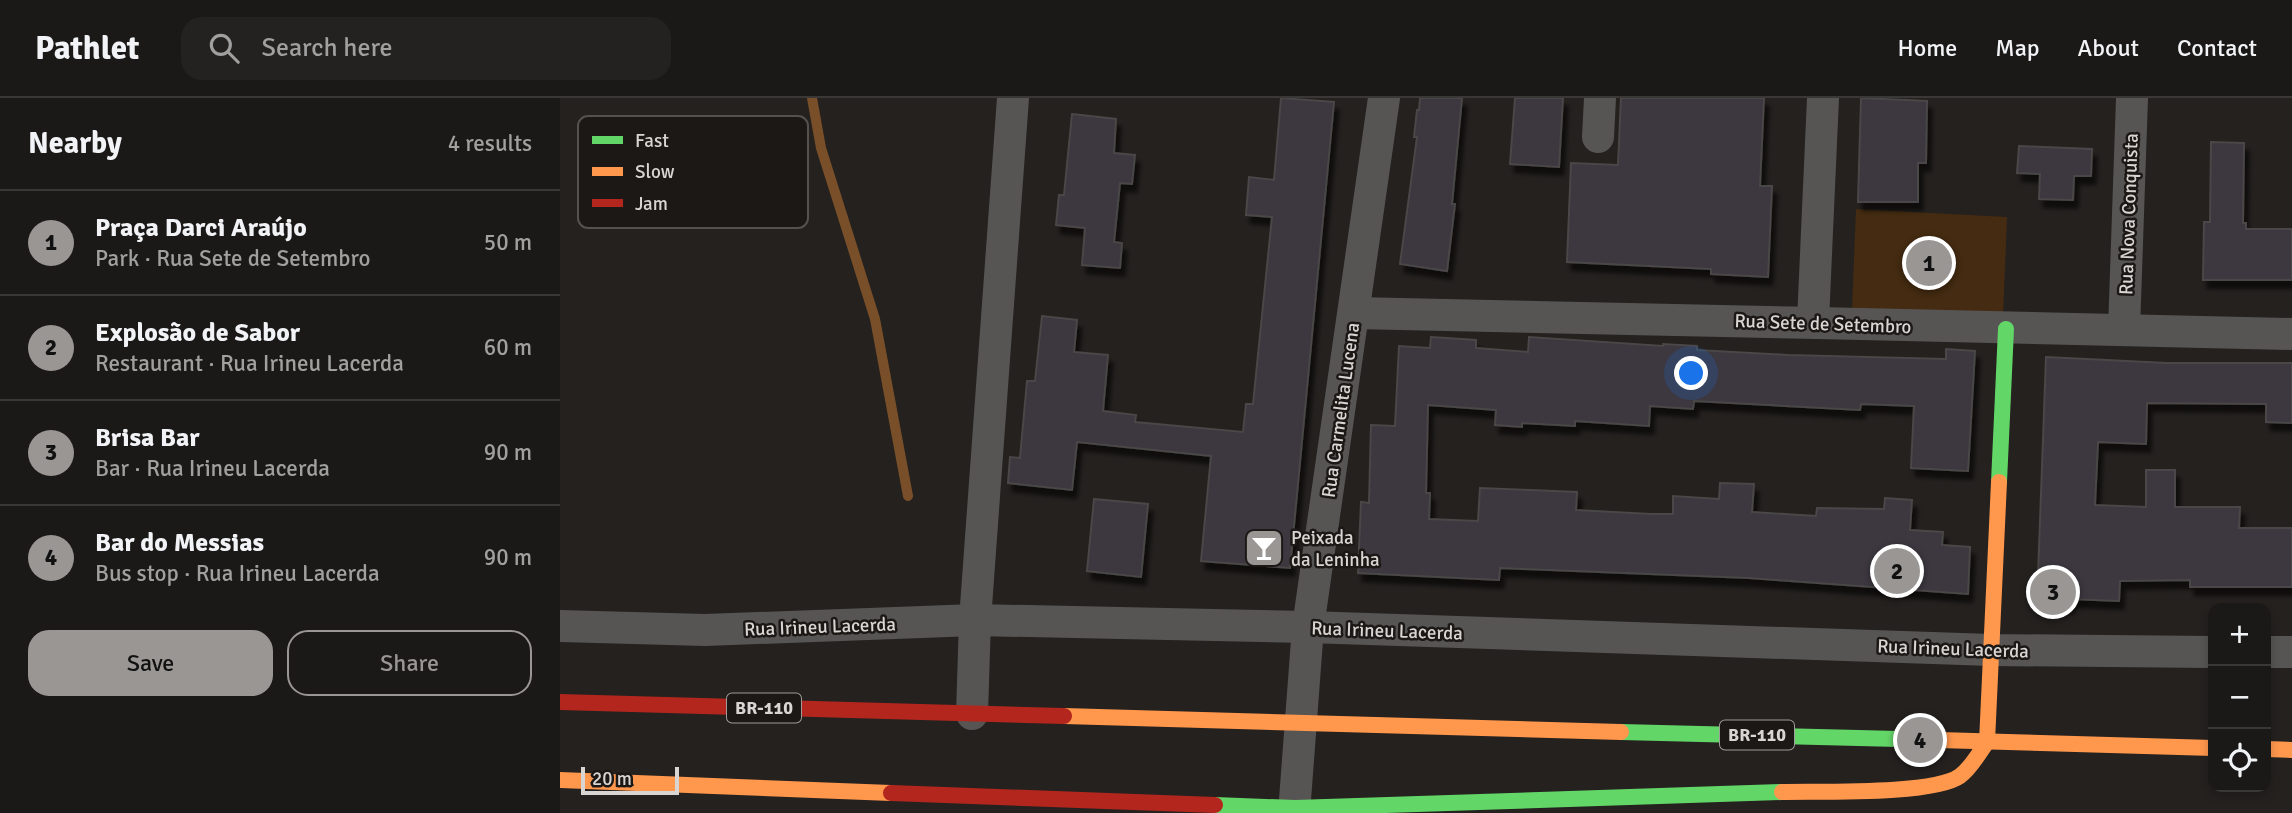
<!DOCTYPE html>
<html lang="en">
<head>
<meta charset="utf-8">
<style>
  body { margin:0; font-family:Signika,sans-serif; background:#242220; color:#f1f3f6 }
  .controls { position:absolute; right:21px; bottom:21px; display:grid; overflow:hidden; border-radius:14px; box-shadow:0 4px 10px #0003 }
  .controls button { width:63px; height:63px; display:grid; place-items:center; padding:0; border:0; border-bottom:2px solid #393836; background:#1b1917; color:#f1f3f6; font:35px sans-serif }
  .scale { position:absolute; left:21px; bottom:18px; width:98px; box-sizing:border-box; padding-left:7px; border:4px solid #d8d5d3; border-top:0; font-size:19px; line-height:24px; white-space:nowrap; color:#d8d5d3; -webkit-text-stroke:5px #1b1815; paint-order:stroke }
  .you { position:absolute; left:1132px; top:276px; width:24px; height:24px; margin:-18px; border:5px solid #fff; border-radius:50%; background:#1a73e8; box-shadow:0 0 0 10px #1a73e833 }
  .badge { display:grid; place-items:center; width:46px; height:46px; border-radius:50%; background:#999694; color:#111; font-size:23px; font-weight:700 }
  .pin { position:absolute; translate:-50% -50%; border:4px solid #fff; box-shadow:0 2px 7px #0006 }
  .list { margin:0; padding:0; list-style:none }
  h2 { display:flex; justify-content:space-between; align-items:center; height:91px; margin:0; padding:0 28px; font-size:30px }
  h2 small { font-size:23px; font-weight:400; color:#a0a0a1 }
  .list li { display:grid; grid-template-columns:46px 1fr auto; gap:21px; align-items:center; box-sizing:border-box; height:105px; padding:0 28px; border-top:2px solid #393836 }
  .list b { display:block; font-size:26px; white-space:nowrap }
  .list p { margin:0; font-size:23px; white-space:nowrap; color:#a0a0a1 }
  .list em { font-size:23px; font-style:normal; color:#a0a0a1 }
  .actions { display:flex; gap:14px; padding:21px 28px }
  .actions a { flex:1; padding:16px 0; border:2px solid #999694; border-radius:21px; text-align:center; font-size:24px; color:#999694 }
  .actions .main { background:#999694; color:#111 }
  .icon { flex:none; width:38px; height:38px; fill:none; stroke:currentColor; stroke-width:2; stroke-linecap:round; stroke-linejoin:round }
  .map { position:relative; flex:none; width:1732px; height:715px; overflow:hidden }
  header { display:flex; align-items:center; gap:42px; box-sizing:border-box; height:98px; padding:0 35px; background:#1b1917; border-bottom:2px solid #393836 }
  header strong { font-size:33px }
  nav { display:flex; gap:38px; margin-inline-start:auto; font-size:24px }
  .search { width:490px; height:63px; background:#242220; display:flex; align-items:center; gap:18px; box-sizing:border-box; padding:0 24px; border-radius:21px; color:#a0a0a1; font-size:26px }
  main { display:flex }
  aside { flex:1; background:#1b1917 }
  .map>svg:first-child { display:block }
  .green { fill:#442b11 }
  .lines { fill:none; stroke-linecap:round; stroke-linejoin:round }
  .stream { stroke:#784f28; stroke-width:10 }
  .building { fill:#3c373f; stroke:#494746; stroke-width:2; filter:url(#shadow) }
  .street { stroke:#565554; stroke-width:32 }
  .fast { stroke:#63d668; stroke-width:16 }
  .slow { stroke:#ff974d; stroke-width:16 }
  .jam { stroke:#b3261e; stroke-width:16 }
  .labels { text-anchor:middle; stroke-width:5; stroke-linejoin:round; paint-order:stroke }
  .shield { fill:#1b1815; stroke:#9f9c9a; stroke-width:2 }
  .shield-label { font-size:18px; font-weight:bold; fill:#d8d5d3 }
  .street-label { font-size:19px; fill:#d8d5d3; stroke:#1b1815 }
  .poi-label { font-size:19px; fill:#d8d5d3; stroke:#1b1815; text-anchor:start }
  .key { fill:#1b1815; stroke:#54514e; stroke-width:2 }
  .key-label { font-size:19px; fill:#d8d5d3 }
</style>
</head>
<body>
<header>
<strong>Pathlet</strong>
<div class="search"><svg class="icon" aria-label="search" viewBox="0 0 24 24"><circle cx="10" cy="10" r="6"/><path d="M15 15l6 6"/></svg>Search here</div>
<nav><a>Home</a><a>Map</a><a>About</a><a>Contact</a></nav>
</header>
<main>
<aside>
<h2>Nearby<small>4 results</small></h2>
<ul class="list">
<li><span class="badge">1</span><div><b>Praça Darci Araújo</b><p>Park · Rua Sete de Setembro</p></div><em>50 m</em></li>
<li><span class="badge">2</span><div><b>Explosão de Sabor</b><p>Restaurant · Rua Irineu Lacerda</p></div><em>60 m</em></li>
<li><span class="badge">3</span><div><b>Brisa Bar</b><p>Bar · Rua Irineu Lacerda</p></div><em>90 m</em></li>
<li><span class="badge">4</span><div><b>Bar do Messias</b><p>Bus stop · Rua Irineu Lacerda</p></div><em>90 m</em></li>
</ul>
<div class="actions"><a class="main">Save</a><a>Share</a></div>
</aside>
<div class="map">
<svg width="1732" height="715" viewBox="0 0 1732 715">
  <defs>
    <filter id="shadow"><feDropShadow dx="4.5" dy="8" stdDeviation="2" flood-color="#0009"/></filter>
  </defs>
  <rect width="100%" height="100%" fill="#24211f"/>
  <path class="green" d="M1296,111L1447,119L1443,219L1292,212Z"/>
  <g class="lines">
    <path class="stream" d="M252,0L261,50L315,221L348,398"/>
  </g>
  <g class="building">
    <path d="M721,0L774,4L730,470L641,463L651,358L517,344L512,392L448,385L450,359L460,360L467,283H475L482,218L517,222L514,254L548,257L543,313L576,317L575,324L683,334L686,306H693L712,119L686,117L689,79L714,82Z"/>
    <path d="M860,0H902L892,106H895L887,173L840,166L857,39H854L857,12H859Z"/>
    <path d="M955,0H1003L999,69L950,66Z"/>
    <path d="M1061,0H1204L1200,88H1212L1208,179L1151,176V171L1007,164L1011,65L1058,67Z"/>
    <path d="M1301,0L1367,3L1366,65H1358V104H1298Z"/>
    <path d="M512,16L556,21L554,55L575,57L572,86L560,85L554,144L562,145L560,170L522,167L525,130L496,127L499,97H504Z"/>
    <path d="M1651,44L1684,45L1683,125H1686V131H1732V182H1643L1644,124H1650Z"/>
    <path d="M1459,48L1532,51L1531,78H1514L1513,102L1479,101L1480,76L1457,75Z"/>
    <path d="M871,239L916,242V250L968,254L969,239L1103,248V246L1137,248V252L1228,257L1386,261V251L1415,253L1408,373L1351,370L1354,308L1301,306L1300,312L1134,303L1133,311L1090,308L1089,328L1015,323V328L962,325V329L935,327L936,312L868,307L866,395H870L869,421L918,423L920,390L1017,394L1016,412L1091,416H1113V398L1159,401L1160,385L1194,386L1192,414L1256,418L1257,410L1324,411L1325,400L1352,402L1350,432L1383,434L1382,447L1410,449L1408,496L1189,480L940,470L939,482L798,475L801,404L809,405L811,327L835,328L839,248L870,250Z"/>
    <path d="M1486,259L1607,265H1732V325L1706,324V306L1587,305L1586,346L1538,344L1535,407L1586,409V372H1615V409H1680L1679,430H1732V489H1630V482L1560,483L1559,503L1510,501V507L1477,505Z"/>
    <path d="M534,401L588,406L581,479L527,473Z"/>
  </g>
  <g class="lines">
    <g class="street">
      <path d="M1038,39L1040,0"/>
      <path d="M794,215C1107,221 1419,229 1732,236"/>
      <path d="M1253,223L1263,0"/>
      <path d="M1564,232L1572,0"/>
      <path d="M0,528L145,532L415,522L748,529L1431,552L1653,554"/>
      <path d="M1706,554H1732"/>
      <path d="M412,616L415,522L453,0"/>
      <path d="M734,715L748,529L824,0"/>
    </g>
    <g class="fast">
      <path d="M1439,384L1446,231"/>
      <path d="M1061,634L1379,642"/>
      <path d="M655,707L735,710L1222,694"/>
    </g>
    <g class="slow">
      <path d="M504,618L1061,634"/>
      <path d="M1379,642L1653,650"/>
      <path d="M1706,651L1732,652"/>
      <path d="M0,682L331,695"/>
      <path d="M1222,694C1258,693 1374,697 1400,678C1411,670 1419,655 1427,644L1439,384"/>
    </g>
    <g class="jam">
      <path d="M0,604L504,618"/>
      <path d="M331,695L655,707"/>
    </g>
  </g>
  <defs>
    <g id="bar-square" transform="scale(2.0125)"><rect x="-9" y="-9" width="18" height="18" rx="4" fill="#999694" stroke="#1b1815"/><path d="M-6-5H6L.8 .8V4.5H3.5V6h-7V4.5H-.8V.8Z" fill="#fff"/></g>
  </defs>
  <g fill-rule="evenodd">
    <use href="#bar-square" x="704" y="450"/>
  </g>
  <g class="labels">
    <g class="shield">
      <rect x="167" y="595.5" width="74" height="29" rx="5"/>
      <rect x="1160" y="622.5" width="74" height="29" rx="5"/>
    </g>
    <g class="shield-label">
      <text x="204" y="616">BR-110</text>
      <text x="1197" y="643">BR-110</text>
    </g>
    <g class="street-label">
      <text transform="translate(1568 116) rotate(-88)" y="7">Rua Nova Conquista</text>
      <text transform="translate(1263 225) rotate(2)" y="7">Rua Sete de Setembro</text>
      <text transform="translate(780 312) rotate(-82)" y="7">Rua Carmelita Lucena</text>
      <text transform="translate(260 528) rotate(-2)" y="7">Rua Irineu Lacerda</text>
      <text transform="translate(827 532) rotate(2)" y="7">Rua Irineu Lacerda</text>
      <text transform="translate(1393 550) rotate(2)" y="7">Rua Irineu Lacerda</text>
    </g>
    <g class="poi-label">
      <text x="731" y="446">Peixada<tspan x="731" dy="22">da Leninha</tspan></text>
    </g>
  </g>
  <rect x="18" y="18" width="230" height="112" rx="10" class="key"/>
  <rect x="32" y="38" width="31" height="8" fill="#63d668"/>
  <rect x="32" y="69" width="31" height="9" fill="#ff974d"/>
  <rect x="32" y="101" width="31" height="8" fill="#b3261e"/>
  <g class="key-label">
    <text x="75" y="49">Fast</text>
    <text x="75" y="80">Slow</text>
    <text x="75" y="112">Jam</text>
  </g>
</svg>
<div class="controls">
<button>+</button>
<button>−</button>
<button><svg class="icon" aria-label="locate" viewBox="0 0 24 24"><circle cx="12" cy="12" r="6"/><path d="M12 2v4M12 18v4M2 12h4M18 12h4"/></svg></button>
</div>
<div class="scale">20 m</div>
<div class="you"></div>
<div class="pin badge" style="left:1369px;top:165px">1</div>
<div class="pin badge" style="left:1337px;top:473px">2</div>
<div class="pin badge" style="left:1493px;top:494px">3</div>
<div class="pin badge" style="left:1360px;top:642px">4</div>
</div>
</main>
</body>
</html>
